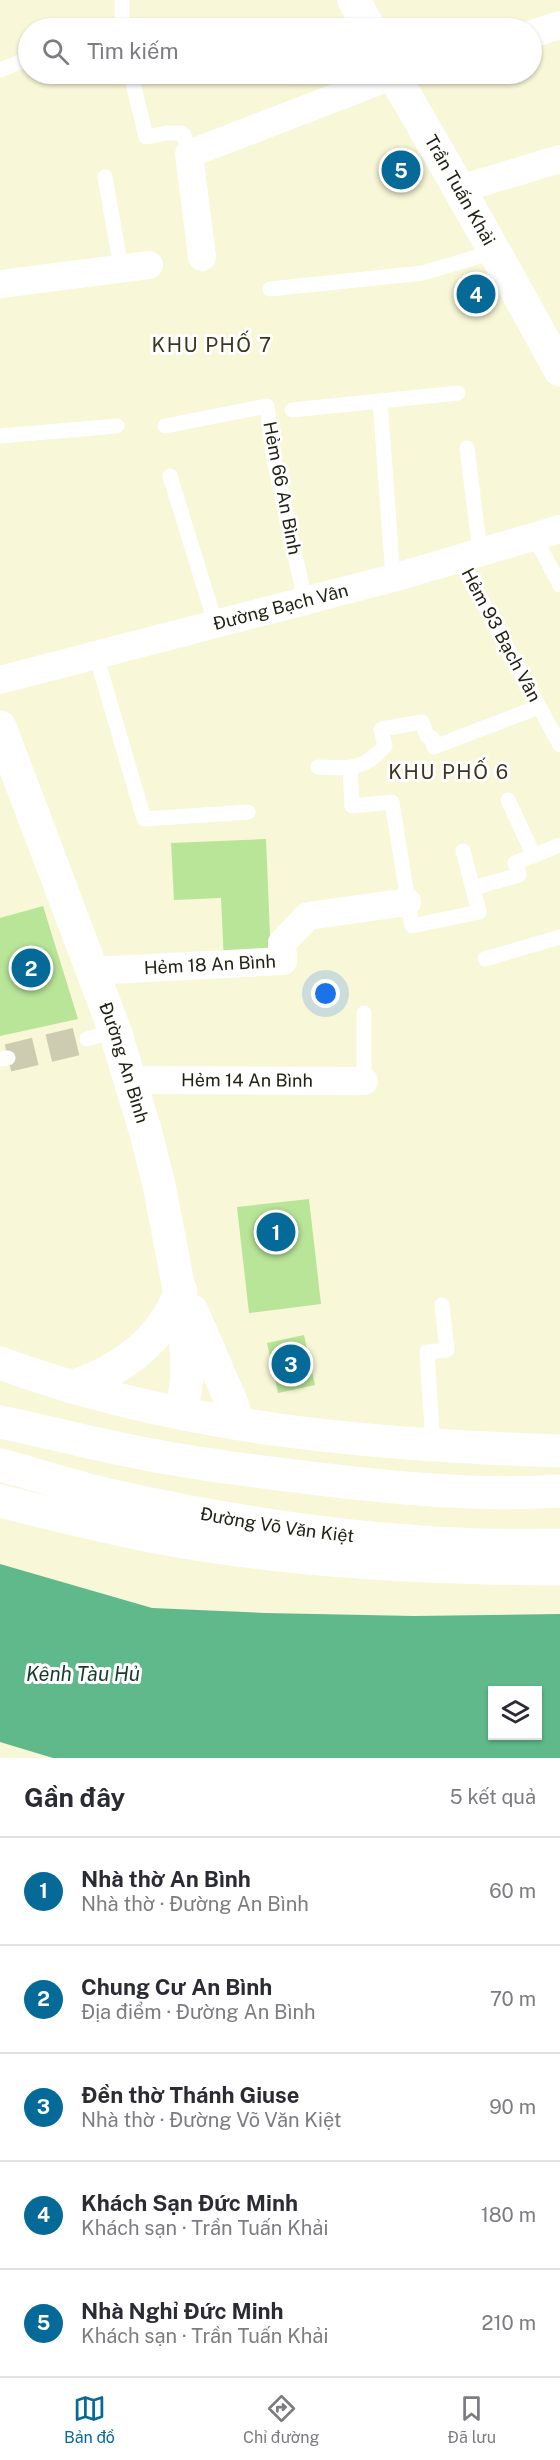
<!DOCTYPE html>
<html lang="vi">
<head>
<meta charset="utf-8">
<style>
  body { margin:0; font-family:"Public Sans",sans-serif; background:#f2f2f3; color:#2b2b33 }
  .controls { position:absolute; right:18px; bottom:18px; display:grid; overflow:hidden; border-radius:0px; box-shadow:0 2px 4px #0004 }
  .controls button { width:54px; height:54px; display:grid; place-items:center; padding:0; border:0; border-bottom:2px solid #e1e1e2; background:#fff; color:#2b2b33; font:30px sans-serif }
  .you { position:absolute; left:326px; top:994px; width:21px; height:21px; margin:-15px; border:4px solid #fff; border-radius:50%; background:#1a73e8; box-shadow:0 0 0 9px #1a73e833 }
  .badge { display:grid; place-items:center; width:39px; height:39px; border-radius:50%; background:#056a98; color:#fff; font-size:20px; font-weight:700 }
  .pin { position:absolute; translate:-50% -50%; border:3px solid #fff; box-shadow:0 2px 6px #0006 }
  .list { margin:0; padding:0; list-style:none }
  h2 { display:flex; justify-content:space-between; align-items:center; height:78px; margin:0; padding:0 24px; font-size:26px }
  h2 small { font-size:20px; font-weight:400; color:#7c7c81 }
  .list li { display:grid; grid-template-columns:39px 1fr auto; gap:18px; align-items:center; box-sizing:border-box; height:108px; padding:0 24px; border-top:2px solid #e1e1e2 }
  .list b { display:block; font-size:22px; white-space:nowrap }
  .list p { margin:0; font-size:20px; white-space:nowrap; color:#7c7c81 }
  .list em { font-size:20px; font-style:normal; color:#7c7c81 }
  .icon { flex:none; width:33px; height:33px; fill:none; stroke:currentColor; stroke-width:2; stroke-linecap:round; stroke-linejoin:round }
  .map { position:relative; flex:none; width:560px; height:1758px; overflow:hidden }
  .search { position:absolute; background:#fff; box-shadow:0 2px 4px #0004; left:18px; right:18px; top:18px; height:66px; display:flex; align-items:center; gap:15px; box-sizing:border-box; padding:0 21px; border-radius:33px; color:#7c7c81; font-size:22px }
  .sheet { height:618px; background:#fff }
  nav { display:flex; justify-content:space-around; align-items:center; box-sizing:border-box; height:84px; border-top:2px solid #e1e1e2; background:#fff; font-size:16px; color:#7c7c81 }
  nav a { display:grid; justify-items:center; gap:3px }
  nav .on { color:#056a98 }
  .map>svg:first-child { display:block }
  .water { fill:#5fb98a; fill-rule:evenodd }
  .building { fill:#b9e598 }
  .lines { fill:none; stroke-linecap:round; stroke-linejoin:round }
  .minor-tunnel { stroke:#cdccb0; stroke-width:28; stroke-dasharray:28 14; stroke-linecap:butt }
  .service { stroke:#fff; stroke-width:15 }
  .minor { stroke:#fff; stroke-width:28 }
  .tertiary { stroke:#fff; stroke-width:33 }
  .trunk { stroke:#fff; stroke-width:33 }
  .labels { text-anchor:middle; stroke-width:6; stroke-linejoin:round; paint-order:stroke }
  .street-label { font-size:18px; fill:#222216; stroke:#fff }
  .neighbourhood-label { font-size:20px; letter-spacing:1.5px; fill:#39371d; stroke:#fff }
  .water-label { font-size:20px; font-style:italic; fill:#163d2a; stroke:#fff }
</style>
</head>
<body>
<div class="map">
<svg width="560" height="1758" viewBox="0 0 560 1758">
  <rect width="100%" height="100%" fill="#f8f7d7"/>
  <path class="water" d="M0,1564L152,1608L265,1613L414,1616L560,1614V1758H53L0,1742ZM492,1690H538V1736H492Z"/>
  <g class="building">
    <path d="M266,839L271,959L224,962L221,898L174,900L171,843Z"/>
    <path d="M43,906L78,1019L0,1036V918Z"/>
    <path d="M309,1199L321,1304L249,1313L237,1207Z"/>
    <path d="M304,1335L315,1385L278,1393L267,1343Z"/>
  </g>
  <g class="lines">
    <path class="minor-tunnel" d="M8,1058L87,1039"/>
    <g class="service">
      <path d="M122,28V0"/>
      <path d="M0,70L28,59"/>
      <path d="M131,74L146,137L167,133H181L184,135L189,154"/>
      <path d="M105,177L121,268"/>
      <path d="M270,289L423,273L493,252"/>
      <path d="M380,401L393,578"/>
      <path d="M292,410L458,393"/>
      <path d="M165,426L267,406L274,460L305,600"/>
      <path d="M0,436L117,426"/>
      <path d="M467,448L480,552"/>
      <path d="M170,476L216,625"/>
      <path d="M534,536L560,585"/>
      <path d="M458,557L560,745"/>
      <path d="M96,655L144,819L248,812"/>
      <path d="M318,767C349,768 363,771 385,746L381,729L422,722L427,736L432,738L434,747L539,707"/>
      <path d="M350,768L352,806L392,802L412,926L479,912L463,851"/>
      <path d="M508,800L534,856"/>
      <path d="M473,888L519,875L515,863L560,845"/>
      <path d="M485,959L560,937"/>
      <path d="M87,1039L115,1031"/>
      <path d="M0,1059L8,1058"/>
      <path d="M364,1081V1013"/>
      <path d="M433,1445L427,1352L447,1350L442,1305"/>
    </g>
    <g class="minor">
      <path d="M532,34L560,25"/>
      <path d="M460,189L560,159"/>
      <path d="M202,257L189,154L397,74"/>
      <path d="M0,284L149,265"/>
      <path id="s1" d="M0,680L393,578L560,529"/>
      <path id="s2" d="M90,971L283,961L282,943L308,916L407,902"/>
      <path id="s3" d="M130,1080L364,1081"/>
    </g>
    <g class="tertiary">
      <path d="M354,0L369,28"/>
      <path id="s4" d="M393,74C450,172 506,271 560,370"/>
      <path id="s5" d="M0,727L115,1031L145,1130L159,1185L185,1320L187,1376L182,1413"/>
      <path d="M192,1311L233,1406L237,1422"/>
      <path d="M72,1387C122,1370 161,1342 181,1291"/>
    </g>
    <g class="trunk">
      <path d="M0,1363C178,1429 372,1445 560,1451"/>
      <path d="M0,1422C58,1434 116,1450 174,1459C225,1468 277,1474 328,1480C405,1489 482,1496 560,1491"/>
      <path id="s6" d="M0,1465C35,1474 70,1486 105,1494C255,1528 406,1549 560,1545"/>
      <path d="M0,1501C52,1514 103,1527 156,1537C289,1562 425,1568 560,1569"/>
    </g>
  </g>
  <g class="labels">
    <g class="street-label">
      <text dy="6" stroke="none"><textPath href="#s4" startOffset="134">Trần Tuấn Khải</textPath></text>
      <text transform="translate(282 488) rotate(79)" y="6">Hẻm 66 An Bình</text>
      <text dy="6" stroke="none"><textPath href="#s1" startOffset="290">Đường Bạch Vân</textPath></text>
      <text transform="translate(501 635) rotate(62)" y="6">Hẻm 93 Bạch Vân</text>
      <text dy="6" stroke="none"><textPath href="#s2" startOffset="120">Hẻm 18 An Bình</textPath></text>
      <text dy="6" stroke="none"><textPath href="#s5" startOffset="358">Đường An Bình</textPath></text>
      <text dy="6" stroke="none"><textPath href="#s3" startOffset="117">Hẻm 14 An Bình</textPath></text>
      <text dy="6" stroke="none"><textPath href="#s6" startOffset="284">Đường Võ Văn Kiệt</textPath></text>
    </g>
    <g class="neighbourhood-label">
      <text x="212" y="352">KHU PHỐ 7</text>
      <text x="449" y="779">KHU PHỐ 6</text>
    </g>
    <g class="water-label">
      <text x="83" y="1681">Kênh Tàu Hủ</text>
    </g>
  </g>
</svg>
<div class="controls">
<button><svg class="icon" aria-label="layers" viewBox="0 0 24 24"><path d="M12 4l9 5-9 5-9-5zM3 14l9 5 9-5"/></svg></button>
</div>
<div class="you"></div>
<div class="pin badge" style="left:276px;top:1232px">1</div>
<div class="pin badge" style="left:31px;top:968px">2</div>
<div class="pin badge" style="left:291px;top:1364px">3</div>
<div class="pin badge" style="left:476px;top:294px">4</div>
<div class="pin badge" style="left:401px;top:170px">5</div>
<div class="search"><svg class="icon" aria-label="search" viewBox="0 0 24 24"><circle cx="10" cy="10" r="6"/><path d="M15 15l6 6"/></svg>Tìm kiếm</div>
</div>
<section class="sheet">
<h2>Gần đây<small>5 kết quả</small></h2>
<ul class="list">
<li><span class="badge">1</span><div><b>Nhà thờ An Bình</b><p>Nhà thờ · Đường An Bình</p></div><em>60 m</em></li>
<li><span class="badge">2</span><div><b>Chung Cư An Bình</b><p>Địa điểm · Đường An Bình</p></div><em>70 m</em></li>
<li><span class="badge">3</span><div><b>Đền thờ Thánh Giuse</b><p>Nhà thờ · Đường Võ Văn Kiệt</p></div><em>90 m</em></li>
<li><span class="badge">4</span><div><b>Khách Sạn Đức Minh</b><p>Khách sạn · Trần Tuấn Khải</p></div><em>180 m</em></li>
<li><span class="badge">5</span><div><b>Nhà Nghỉ Đức Minh</b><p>Khách sạn · Trần Tuấn Khải</p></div><em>210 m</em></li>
</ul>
</section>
<nav>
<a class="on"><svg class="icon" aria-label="map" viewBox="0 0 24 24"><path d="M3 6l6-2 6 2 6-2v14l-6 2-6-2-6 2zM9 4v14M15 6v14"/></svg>Bản đồ</a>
<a><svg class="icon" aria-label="directions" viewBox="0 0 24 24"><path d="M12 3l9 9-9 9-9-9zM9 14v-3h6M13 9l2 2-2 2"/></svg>Chỉ đường</a>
<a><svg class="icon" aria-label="saved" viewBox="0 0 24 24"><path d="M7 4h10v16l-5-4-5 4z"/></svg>Đã lưu</a>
</nav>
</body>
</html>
